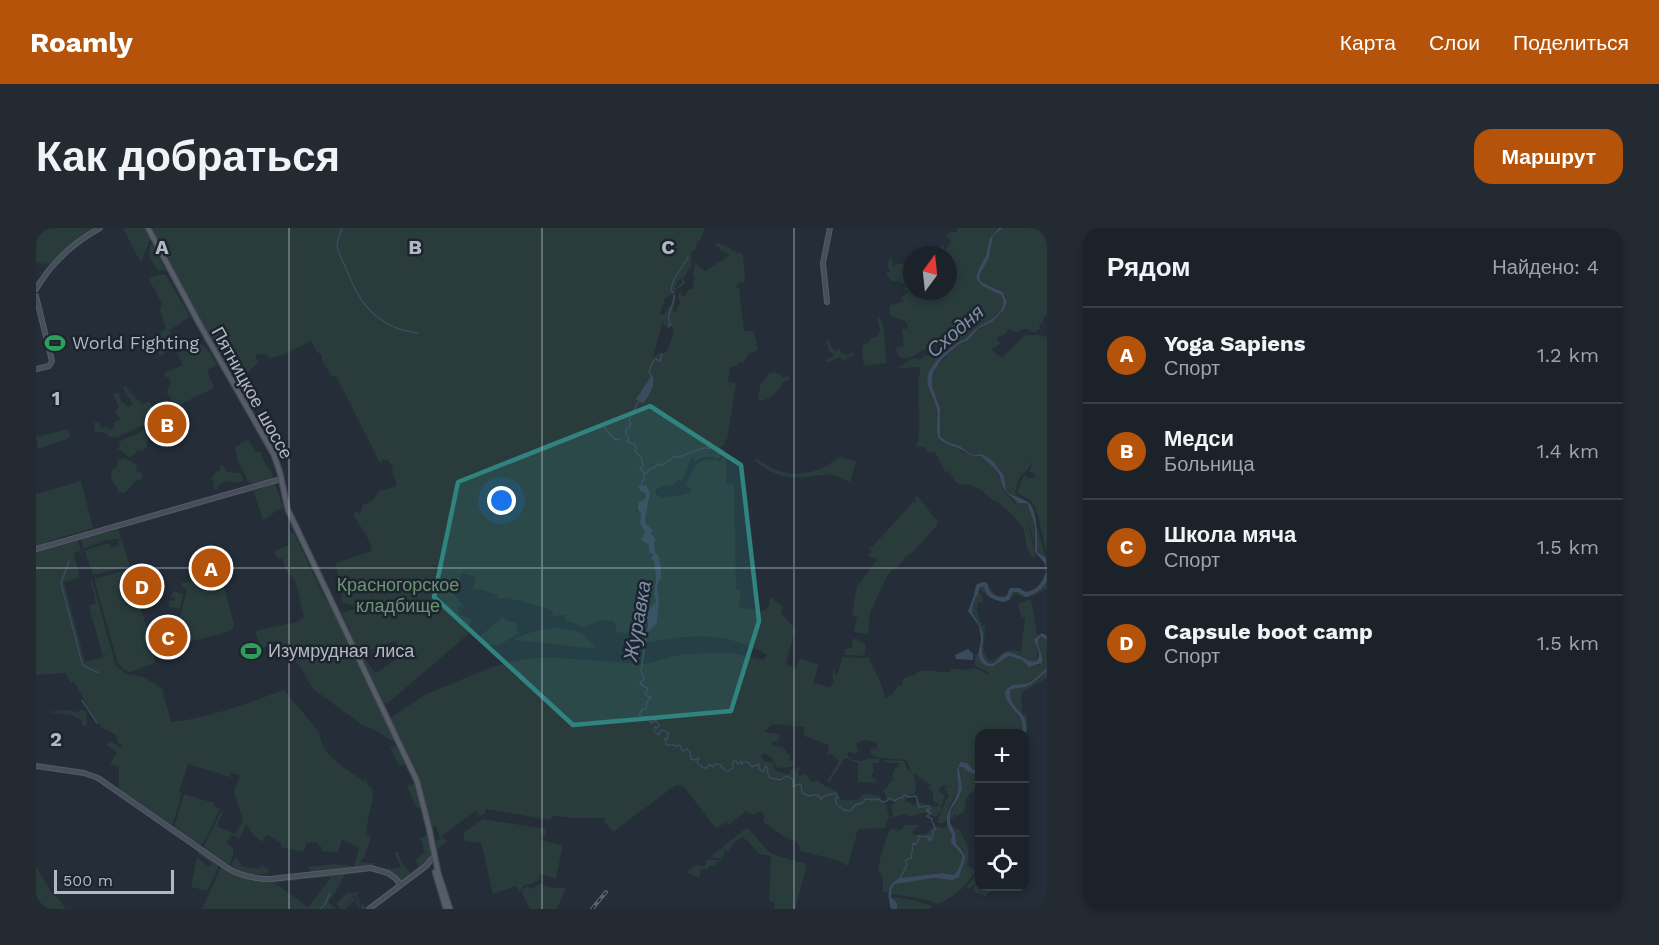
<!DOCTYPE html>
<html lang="ru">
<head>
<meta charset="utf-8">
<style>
  body { margin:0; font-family:"Work Sans",sans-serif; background:#242a32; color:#f1f3f6 }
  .controls { position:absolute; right:18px; bottom:18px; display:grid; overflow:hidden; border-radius:12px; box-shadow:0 3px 9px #0003 }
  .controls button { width:54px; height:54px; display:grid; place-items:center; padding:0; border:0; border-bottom:2px solid #393f47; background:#1b222a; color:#f1f3f6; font:30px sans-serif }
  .compass { position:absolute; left:867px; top:18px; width:54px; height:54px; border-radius:50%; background:#1b222a; box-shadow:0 3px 9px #0003; rotate:15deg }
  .scale { position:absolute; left:18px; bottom:15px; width:120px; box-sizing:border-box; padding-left:6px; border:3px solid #b3b9c4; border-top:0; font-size:16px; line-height:21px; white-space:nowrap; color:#b3b9c4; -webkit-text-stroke:4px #1d242d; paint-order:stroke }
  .you { position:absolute; left:466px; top:273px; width:21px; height:21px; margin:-15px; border:4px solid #fff; border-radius:50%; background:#1a73e8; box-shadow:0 0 0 9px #1a73e833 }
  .badge { display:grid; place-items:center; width:39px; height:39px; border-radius:50%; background:#b45309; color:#fff; font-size:20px; font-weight:700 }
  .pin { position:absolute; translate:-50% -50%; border:3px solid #fff; box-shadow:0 2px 6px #0006 }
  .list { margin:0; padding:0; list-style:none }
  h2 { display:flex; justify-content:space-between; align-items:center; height:78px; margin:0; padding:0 24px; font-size:26px }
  h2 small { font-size:20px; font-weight:400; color:#a0a4a8 }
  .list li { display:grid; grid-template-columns:39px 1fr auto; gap:18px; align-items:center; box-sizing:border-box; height:96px; padding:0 24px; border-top:2px solid #393f47 }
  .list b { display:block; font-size:22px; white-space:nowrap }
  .list p { margin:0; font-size:20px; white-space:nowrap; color:#a0a4a8 }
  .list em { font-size:20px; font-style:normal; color:#a0a4a8 }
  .icon { flex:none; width:33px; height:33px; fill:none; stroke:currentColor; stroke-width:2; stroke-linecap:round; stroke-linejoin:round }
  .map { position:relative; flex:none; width:1011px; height:681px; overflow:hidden; border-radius:18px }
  header { display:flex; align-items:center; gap:36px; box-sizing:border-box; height:84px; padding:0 30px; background:#b45309; color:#fff }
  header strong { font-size:28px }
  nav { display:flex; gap:33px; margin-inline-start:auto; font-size:21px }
  .intro { display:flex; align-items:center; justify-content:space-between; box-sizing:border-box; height:144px; padding:0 36px }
  h1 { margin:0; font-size:42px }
  .button { padding:15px 27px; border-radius:18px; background:#b45309; color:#fff; font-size:21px; font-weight:700 }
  main { display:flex; gap:36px; padding:0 36px }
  aside { flex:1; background:#1b222a; border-radius:18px; box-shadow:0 3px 9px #0003 }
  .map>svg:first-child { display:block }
  .green { fill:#293b3b; fill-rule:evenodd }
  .water { fill:#3b4a5f }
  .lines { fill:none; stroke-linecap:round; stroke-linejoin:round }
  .stream { stroke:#3b4a5f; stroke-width:1.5 }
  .river { stroke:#3b4a5f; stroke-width:4 }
  .secondary-casing { stroke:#565c66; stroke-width:6 }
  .primary-casing { stroke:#414851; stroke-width:7 }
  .secondary { stroke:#464e5b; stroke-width:4 }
  .primary { stroke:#565d68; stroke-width:4.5 }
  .rail-casing { stroke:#5a636f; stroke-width:4 }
  .rail { stroke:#1d242d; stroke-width:1.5; stroke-dasharray:4.5; stroke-linecap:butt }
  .marked { fill:#30837f; fill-opacity:0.2; stroke:#30837f; stroke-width:4.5; stroke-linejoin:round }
  .grid { fill:none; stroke:#b3b9c4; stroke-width:1.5; stroke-opacity:0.55 }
  .labels { text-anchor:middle; stroke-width:5; stroke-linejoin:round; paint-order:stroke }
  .poi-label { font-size:18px; fill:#b3b9c4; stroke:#1d242d; text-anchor:start }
  .street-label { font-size:18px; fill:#b3b9c4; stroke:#1d242d }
  .park-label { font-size:18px; fill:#6c9375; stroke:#1d242d }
  .water-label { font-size:20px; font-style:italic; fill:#7d90aa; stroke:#1d242d }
  .grid-label { font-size:20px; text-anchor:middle; font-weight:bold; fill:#b3b9c4; stroke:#1d242d; stroke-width:5; stroke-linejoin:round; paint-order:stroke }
</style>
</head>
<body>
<header>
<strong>Roamly</strong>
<nav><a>Карта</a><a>Слои</a><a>Поделиться</a></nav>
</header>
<div class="intro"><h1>Как добраться</h1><a class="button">Маршрут</a></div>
<main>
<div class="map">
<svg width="1011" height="681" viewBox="0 0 1011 681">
  <rect width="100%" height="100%" fill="#242d38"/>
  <g class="green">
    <path d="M0,0H58L44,9L13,36L9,35L7,37L0,33Z"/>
    <path d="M87,0H108L114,11L105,35Z"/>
    <path d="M115,0H669L664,13L662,12L659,22L655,24V39L647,50L649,53V56L642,61L641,58L646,55L645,51C640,54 640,59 640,64L629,70L624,87H627L631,82L632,79L636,76L637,67H639L640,72L637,82L638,84L641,83V78L645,75L642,70L643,65L646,63L645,68H649L652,62L657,61V53L659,51L657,47L660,32L662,38L669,43L694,27L683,21L684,19L679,18L680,14L703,25V24L707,26L709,53L707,55H703L700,59L703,60L708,103H718L722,122L712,127L707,135L702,134V137L694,139L692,154L700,155L691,212H688L689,216L684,220L689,222C682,237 681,227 669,229C665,230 662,232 659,233L657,229L654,232L646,253L642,252L637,257L626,258L620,262V268L623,267L625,270L646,267L655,264V261L650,256C659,238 659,229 681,232L683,234L688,228L690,229V254L698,257L700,361L705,362L702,379L727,383L733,378L734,369L747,378L745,385L759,401L750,436L760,441L764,430L783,437L777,455L794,459L799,453L796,450L797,442L799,443V448L803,443L806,429L828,430L833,429C838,442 848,458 849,471L856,466L862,458L866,457L867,451L873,448L880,447L881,444C892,440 903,445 914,444L915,441H922L926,442L937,440L944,442L953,447L952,444L939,438V427L942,426L943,431L959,438L973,428L987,432L991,438L1003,437L1007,433C1007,425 999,417 1003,408H1007L1011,412V440L999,451L989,456L973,458C964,476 978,478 984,489C987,494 987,500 987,505L944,506L943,541L936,542L929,534L922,535V562L912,582L911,591L908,595H902V592L910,572L913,568L909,560L912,557L906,558L902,562L909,569L906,577H904L906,580L904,585L899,589C896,588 894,586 891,585C882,583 877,592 868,586L855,590L857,587L855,577L859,575L858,572L851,571L847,562L851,559L855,553L857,552L856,547L859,540L863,539V535H851L847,533L849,532L868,533L872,542L876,544L870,532L844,530L834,526L835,521L841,520V514C832,514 827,508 820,517L823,524L819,526L813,524L811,526L814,531L825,533L834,530L844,531L843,535H836L838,544L835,548L840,552V555L822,554V535L809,530L793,555L791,553L803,533L796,526L791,527L793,517L768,508V499L737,496L728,504L743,506V511L741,514L736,513V517L747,519L755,530L752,532L758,534L756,539L741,540L737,532L730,526H726L725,528L727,532L737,535L738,542L752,547L756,540L759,543L762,539H764L762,546L763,548L770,546L776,554L781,552C792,564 799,555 805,572H821L828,566C831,566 843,567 844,568L847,575L850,576L853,588L849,600L822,601L812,638L804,633L765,623L761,614L750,610L727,594L729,588L724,583L717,587L710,583L692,597L690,594L680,601L648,559L640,557L577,604L568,593L569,590H537L517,588L513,592L450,581L449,586L444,588L440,583L406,608L411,614L401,621L400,612L401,613L404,611L400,598L396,599L386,559L365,511L354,490L390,466L456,439L472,434L489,431L511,429L608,436L647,426L695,425L727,432L731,427C690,403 654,406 609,415L600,409L602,401L597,400L592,406L581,404L578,393L565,392L548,399L528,392L529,387L517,388L516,382L468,369L465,371L461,370L462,367L442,361L436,362L440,349L426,345L423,356L418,355L414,360L401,342V338L396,337L428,379L421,380L424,387L436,391L432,402L434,403L428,410L352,475H348L326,431L328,430L338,443L341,445L363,428L364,420L359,413L327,425L322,422L306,385L318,381L317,378L306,374L300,335L336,323C333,309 325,300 317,287L318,285L320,283L323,285L325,284L326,278L336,273L343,263L358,259L360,257V253L356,244L357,239L351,232H346V235H344L300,148L296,149L286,132V127L281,124L275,113L249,126L233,131V129L228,126L220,127V131L223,134L210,146C198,147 194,142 187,134L136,43ZM627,93L628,97L633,99L635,97L637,99C638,107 634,117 630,124L627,126L623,125L617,130ZM603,261L613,268V274L608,292L619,310V324L624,333L625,339V350L621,357L623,371L621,390L610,405C611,398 609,386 613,381C615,379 618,377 620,374L618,368L620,350L618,332L615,331L617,326L613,325V317L610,314L609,304L604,295L605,286L601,283L600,278L603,274L608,272L610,269L609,266ZM877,545L895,557L892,559L897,564V573L904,577L899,579L881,574L876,578L875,575L869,573L874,567L879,566C881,555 880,554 877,545Z"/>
    <path d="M922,0H963L954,10L950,27L940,49C943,60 956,61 965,67L968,73L967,79L953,94L938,102L930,110L921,115L915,120L913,117C906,118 900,116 894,119C882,123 874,136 861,127L860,119L868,118L866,102L872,100V97L869,93L855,88L853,81L855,77L868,74L865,69L873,64L868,61L869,57L863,53H856L851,47V44L855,43L851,39L853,30L856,31L857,39L863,35L871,38L875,44H876V63H912V27H903L899,24L909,15L907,20L910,21L915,12L910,8L915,3L920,5Z"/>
    <path d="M967,0H1011V86L1007,91V95L1003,97L1004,101L998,105L991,101L983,102V105L973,101L969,106L962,109L961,112L964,114L962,118L956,120V122L966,130L989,107H1002L1011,109V324C1007,313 1002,282 997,276C993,270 986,269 981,264L988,247L992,250H998L1000,248L996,244H993L997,233H996C992,245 988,242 984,249C982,253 981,259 979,264L984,271L974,266L970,262L968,248L957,234L946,226L939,227L933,225L924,218L911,214L904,208C902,198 906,186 903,176C900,166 893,160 896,149C899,138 913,125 922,117C925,114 930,113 934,110C937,107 939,103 944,101C954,95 977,83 969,67C965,60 952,58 945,54L943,48L953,30L957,8Z"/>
    <path d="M115,15L116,16L130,43L121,42L113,27Z"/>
    <path d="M121,47H130L154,89L146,93L145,95L134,102V106L137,112L131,118L129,110H127L129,125L125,128L123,127L118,112L130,100L124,82L126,76C122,67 117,60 113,51Z"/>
    <path d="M841,89H843C850,98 849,122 850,135L828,138L826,126L827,117L831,116L835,110L840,109L844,103Z"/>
    <path d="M790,112L794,113V117L799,123L804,121L806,126L812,127L818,124L819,126L807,133L804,129L791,135L790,132L798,127L793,123Z"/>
    <path d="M164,116C173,120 176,129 181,137L171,142L178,160L139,179L131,164L135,154L132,149H129L128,145L147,137L141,125L160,119Z"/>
    <path d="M903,121H912L911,125L892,149V160L900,177L902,210C915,216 931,230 945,228L957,238L967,256V262L983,280L975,268L980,271L982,275H990L992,277L999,298L998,316L993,296L987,286L992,295L1000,329L998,330C987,323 992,309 986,299C980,289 969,281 961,273H958C947,264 940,254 924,257C918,253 916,250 914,243L910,245L899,224L891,225L889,219H880C888,194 878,165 885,139L862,140L877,130L886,131L888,128H892L893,123L898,124Z"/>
    <path d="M737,144L744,146L746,150L751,148L755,151L753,152L748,153C742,163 736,172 723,173L722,168L725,155L730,151L731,147Z"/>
    <path d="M90,158C94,165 101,170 106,177L113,173L118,183L112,186L113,194L80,210L72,208L70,205L62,204L59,206L58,194L63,195L66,200L69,198L75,202L79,199L77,195L84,191L79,183L83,179L77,166L83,165L86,175H88L92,179L97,177L87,160Z"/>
    <path d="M110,200H112L111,219L105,224L102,222L94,230L81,220L84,218L83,214C92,208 102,207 110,200Z"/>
    <path d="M32,201L34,208L31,211L2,221L0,209Z"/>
    <path d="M212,211L220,224H225C226,233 233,239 237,247L236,251L216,256L213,255L202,233L199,219Z"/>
    <path d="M803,229L820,233L814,257V254L811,252L809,253C797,243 787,247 772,249C752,252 733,246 718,232L721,230C746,252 778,250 803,229Z"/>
    <path d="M89,230L101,237L100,242L107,246L105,252L100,253L89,265L81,264L82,260C76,255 75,251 75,242L80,240L82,232Z"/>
    <path d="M183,238H187L192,244L205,245L207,252L203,255L188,253L182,258L181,262L177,261L178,256L175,250L179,245L185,242Z"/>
    <path d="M45,253L57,300L13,313L10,316L0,319V266Z"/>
    <path d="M237,256H239L247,280C238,282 235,289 227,292L217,263Z"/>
    <path d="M881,268L884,270L882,273L885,272L902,294L901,297L877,324L869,329L867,333L860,340L857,341L851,348L834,385L832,406L818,404L821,388L816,387L821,358L842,331L831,328L836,324L833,320L837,318L878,273L880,275L881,274L878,271Z"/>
    <path d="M996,279L999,285L1003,306L1011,333L1001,324V297Z"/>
    <path d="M80,302L83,303L85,311L70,312L47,321L45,311Z"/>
    <path d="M254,305H258L289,371L291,372L359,513H356L336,500L329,499L277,461L263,437L239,413L226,421L224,420L219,403L260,394L268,389L259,352L250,343L246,331L241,330L238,323L253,317Z"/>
    <path d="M42,312L47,328H46L44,323L38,325L44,350L28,354L49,434L67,429L53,378L60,375L54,352H56L80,438L91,446L107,449L126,460L135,494C174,490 211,475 248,462L283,504C284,510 286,517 290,523C298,534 316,545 328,553L330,550L332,557L336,560C340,575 329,591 331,606L335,610L328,630L325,631L326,635H339L337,638L275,644L273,639L298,636L318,638L323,620L306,611L302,625L285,623L286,620L280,614L270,615L269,621L266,624L245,619V615L232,607L228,610L227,614L219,609L210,596L204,610H202L196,607L190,615L197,620V628L193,637L167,620L185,583L187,584L181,598L199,606L207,592L198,564L204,547L194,545V547L197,550L152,536L143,564L146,565L136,598L83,561V539L74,536L81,524L70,517L75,513L85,520L86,517L83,516L79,506L67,501L56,486L38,454L34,455L30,445L0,447V323Z"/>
    <path d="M86,312L94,338L57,347L49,324L47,323L73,315L74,320L83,318L82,313Z"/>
    <path d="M1008,334L1011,338V361L998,367L987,369L979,366L970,375C960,372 949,368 943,360L947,355L950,354C958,362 955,371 972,367L974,361H985L989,364L991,362L999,365L1007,359L1005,354L1009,347Z"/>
    <path d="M94,341L118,427L119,435L95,444H92L82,436L58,351Z"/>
    <path d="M180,350L184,351L188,358L198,396L197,401L189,405L145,416L141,415C138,407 137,401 143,394L135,392L137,387L144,388L151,362L145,358V355L159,352Z"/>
    <path d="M137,363L147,366L144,381L133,379L134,372L138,373L139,370L135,369Z"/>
    <path d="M942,364L946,367L947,376L942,374L941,383L946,397L949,398C950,410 943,426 955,433C970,425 966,419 985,424L989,390L985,389L982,376L995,371L1001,407L998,411L1003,422L1000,433L993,434C986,430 980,425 972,424L960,434L955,435L949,432L947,428V405L942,393L936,386L935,382Z"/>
    <path d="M467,389L469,392L480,395L482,406L463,417H447L445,410H442Z"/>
    <path d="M522,399C529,402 535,401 542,404C549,406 555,415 561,420H554L478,412C488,404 510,401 522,399Z"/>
    <path d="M817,411H820L829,416V425L827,428L808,427L810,421L816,420Z"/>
    <path d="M1011,443V450L988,463L985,467L986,484L991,487V507L989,512C989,505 991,499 989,492C986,479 973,479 974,462C983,458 995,457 1004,451C1006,449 1008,445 1011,443Z"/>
    <path d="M28,482H33L40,485L44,482L50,483L51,499L46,497V492L34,487L12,484Z"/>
    <path d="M358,518L362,520L369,536L363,538L355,521H353Z"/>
    <path d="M925,538C932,540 934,548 943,545V558L930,570L928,584L921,588L919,586L917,590L914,591C915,579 922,574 925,563C927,555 922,546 925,538Z"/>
    <path d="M377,556L380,558L385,577L382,580L380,579L371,558Z"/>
    <path d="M148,566L178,575V578L184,580L171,610L165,617L153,611L138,599Z"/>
    <path d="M447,591L511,601L510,608L505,607L504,612L527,617L520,651L504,646L502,653H499L498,655L487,658L484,665L480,658L457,666L445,615L429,613L427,605Z"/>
    <path d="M870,597H884L876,604L878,607L890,606L898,598L907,600L912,597L916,607V617L926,627L925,634L920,646L917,647L906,645L864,650C857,653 853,657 852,665L847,664V651L842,640C845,627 849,613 854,601L861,600V603H863Z"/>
    <path d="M915,597L920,601L924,603C931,617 935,622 931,638L939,642C933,658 917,669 902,676L887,671L855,666L857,658L861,655L902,650L913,651C921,646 934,634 927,622C922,615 918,615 919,605Z"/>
    <path d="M710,600H712L730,621L736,626L770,636V641L759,681H738L739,676L733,672L735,630L734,628L723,626L712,613L706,609L697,616L692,624L690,622L688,623L689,626L684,631L674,629Z"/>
    <path d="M391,607L395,624L394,631L376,645L375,644L383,638L379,632L389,624L384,610Z"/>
    <path d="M164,623L182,635V640L171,663L155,659L161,629L173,639L176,636L162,626Z"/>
    <path d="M358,624H362L365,633L375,646L366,654L352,641V634L353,641L365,639Z"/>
    <path d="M199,630H201L207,639L222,641L226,637L232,641V644C220,650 206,645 195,637Z"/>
    <path d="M671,631L685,633V634H680L679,639L673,638L672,641H665L663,650L650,644L661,637L669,638Z"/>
    <path d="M943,634L944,658L956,659L958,662L951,666L950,670L949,668L938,664V657L933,660L930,659L938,650Z"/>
    <path d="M0,639L18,668L22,670L30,681H0Z"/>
    <path d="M185,639L220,652L265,649V652L239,655L272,679L295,649L268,651V648L328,642L326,645L309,647C305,653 303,658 300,663C298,668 294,670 293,675L300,681L296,680L295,681H166Z"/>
    <path d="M503,656L518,660H530L521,681H494L486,665L487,660L492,658L496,661Z"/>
    <path d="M325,664L320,667L330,680L328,681H325L326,676L316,666L317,670L308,678L318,670L325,677L324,679L318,672L310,681H305L300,676L311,665Z"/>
    <path d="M855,669L879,672L895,678V681H861V675Z"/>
  </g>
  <g class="water">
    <path d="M963,0H967L957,8L953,30L943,48L945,54L967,64L971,74L968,82L956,94L942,101L932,112L923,116L906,131L898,143L896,149V158L904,180V208L911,214L924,218L933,225L939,227L946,226L957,233L968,248L970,262L972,265C979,269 989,270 994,276C1001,283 1002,314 1001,324L1010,330L1011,338L999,324V298L992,277L990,275H982C979,270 975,270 971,265C966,260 966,253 963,247C958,238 952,235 945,228C932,229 932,224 921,220C914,217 909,216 902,210C899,199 903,188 900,178C897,167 889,159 892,147C895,136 913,119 923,114C929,110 926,114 931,109C935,106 937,102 941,100C950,94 961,90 966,80C969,75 967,71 965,67L946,58L941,52L940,49L943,41L950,27L954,10Z"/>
    <path d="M616,147C621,157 612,168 607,176L600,171Z"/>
    <path d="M610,257L614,265L609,292L610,296L617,302L615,305L620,312L618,314L619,324L623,329L625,339V350L621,357L623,371L621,395L610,406L612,397L610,385L620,374L618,367L620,350L618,333L615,331L617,326L613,325V317L605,312L609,304L604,295L605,286C601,280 600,281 603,274L608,272L610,269L609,265L605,263L602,259Z"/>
    <path d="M940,362L942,364L937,377L936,385C941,392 945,397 947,406C948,414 943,427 950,433C959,441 963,428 969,425C979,420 1004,447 1003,424C1002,419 999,416 998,411L1006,405L1011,408V412L1005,408C997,415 1009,426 1006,435L993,439L986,432L973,428L958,438H951L946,435L942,428L945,411L943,398L932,383Z"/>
    <path d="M932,421L937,426V432L920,431L919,427Z"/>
    <path d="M1011,440V443C1004,449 999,455 989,459C984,460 979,460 974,462C973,484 996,482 989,508L988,506L986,505C987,501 987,496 985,491C983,484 960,469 973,459C978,455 987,457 992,455C1000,452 1004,445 1011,440Z"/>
    <path d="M924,534L931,535L937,542L943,541L944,545C936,548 932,543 927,539H923L926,560L923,569L915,582L914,589V595L919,605L920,615C935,632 928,631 923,649L916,652L899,650L859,656L856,660L855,669L861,675V681H855C852,668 849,656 864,650L906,645L917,647C922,645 926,633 926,627L915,615L916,607C903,585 918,580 922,562C924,552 918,544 924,534Z"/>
  </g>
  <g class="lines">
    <g class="stream">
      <path d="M306,0C304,6 301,12 301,18C302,24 305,30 308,36C317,58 326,80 347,93C358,101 370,103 382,105"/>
      <path d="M637,65L635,62C637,47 646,41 652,29"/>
      <path d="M632,99L635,97C628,87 639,78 638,67"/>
      <path d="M616,149L613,144L617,133L620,131L624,133L626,126"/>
      <path d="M602,174L593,192L595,196L592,201H590V207L593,209L591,214L598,216L600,220L599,223L605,229L607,237L604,242L607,243L608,246"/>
      <path d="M567,198L576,209L581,212L584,211"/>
      <path d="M603,259L606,256V253L608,252V246L612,244L613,241L618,240L622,236L627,237L639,228L643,229L667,220H682"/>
      <path d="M33,333L25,355L46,435L48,438L63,445"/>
      <path d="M611,403L605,443L608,450L604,456L611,460L612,463L609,464L611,468L615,469L611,474L610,480L606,482L603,487C608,489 613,489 615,495L620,492L623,498L621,500L619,499L618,503L622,507H623L624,503L628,502L633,506L631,507L632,511L629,510L630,517H639L641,519L642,517L645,518V521L647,523L651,521L654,523L655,531L659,532L663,530L661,535L667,540H671L673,536L677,539L679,536H683L691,544L697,540V533H700L702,536L705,533L706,536L708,534H712L716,539L723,536V541L728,544L729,539L730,538L732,541L731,544L734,550L745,552L750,548L758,552L756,557L758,558L765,556L766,565L773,568L776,567H782L785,571L788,568L800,565L802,570L799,571L801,577L808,582L815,583L819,577L827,575L829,571H834L835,572L842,571L847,574L851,573L853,570L859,573L862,570H866L868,567L873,569L880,568L883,579L893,578L894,582L891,581V583L895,585L891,588L896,591V594"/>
      <path d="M46,472L61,495"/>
      <path d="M864,651L871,637L869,632L876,630L875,626L877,620L876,618L877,615L879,617L883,611L882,608L890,609L893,608L894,609L892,612H895L897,606V602H900L897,595"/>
      <path d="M284,681L288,678L294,665"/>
    </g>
    <path class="river" d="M940,366L942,358L948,356L950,357C951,368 957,369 967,372L972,370L975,362H983L990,367C1001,363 1007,359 1011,347"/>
    <g class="secondary-casing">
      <g id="secondary">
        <path d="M0,61C15,36 38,14 64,0"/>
        <path d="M0,68L16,133L13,138L0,141"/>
        <path d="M791,74L787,35L794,0"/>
        <path d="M0,321L245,251"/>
        <path d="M0,538L48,545L62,550L190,639C204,648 218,651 234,651L335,640L352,645L359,650L365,657"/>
        <path d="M333,681L390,638L399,627"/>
      </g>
    </g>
    <g class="primary-casing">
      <g id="primary">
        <path d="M112,0L164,97L238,227L244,245L252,282L381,553L393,600L402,644L414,681"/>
        <path d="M399,644L410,681"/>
      </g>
    </g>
    <use href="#secondary" class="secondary"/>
    <use href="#primary" class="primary"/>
    <g class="rail-casing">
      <path id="rail" d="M556,681L570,664"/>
    </g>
    <use href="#rail" class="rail"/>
  </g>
  <path class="marked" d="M614,178L705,237L723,393L695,483L537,497L398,369L422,254Z"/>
  <path class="grid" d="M253,0V681M506,0V681M758,0V681M0,340H1011"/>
  <defs>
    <g id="stadium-bare" transform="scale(1.62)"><path d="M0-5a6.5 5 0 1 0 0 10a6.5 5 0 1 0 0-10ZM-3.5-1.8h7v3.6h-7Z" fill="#2e9e5b" stroke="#1d242d" stroke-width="2.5" paint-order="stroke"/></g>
  </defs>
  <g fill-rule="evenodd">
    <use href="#stadium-bare" x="19" y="115"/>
    <use href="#stadium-bare" x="215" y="423"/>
  </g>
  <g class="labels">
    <g class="poi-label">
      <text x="36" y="121">World Fighting</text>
      <text x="232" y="429">Изумрудная лиса</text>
    </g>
    <g class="street-label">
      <text transform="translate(216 165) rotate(61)" y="6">Пятницкое шоссе</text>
    </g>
    <g class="park-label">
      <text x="362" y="363">Красногорское<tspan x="362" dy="21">кладбище</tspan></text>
    </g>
    <g class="water-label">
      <text transform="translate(919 103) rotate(-41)" y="7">Сходня</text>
      <text transform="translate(601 393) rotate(-80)" y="7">Журавка</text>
    </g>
  </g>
  <g class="grid-label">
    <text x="126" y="26">A</text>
    <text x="379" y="26">B</text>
    <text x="632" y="26">C</text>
    <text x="20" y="177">1</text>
    <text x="20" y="518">2</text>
  </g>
</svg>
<div class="controls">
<button>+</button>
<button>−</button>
<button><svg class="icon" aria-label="locate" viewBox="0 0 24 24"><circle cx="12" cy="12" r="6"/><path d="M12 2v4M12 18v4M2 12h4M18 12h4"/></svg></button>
</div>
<svg class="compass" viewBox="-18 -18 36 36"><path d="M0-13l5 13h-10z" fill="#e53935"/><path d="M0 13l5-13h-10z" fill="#a0a4a8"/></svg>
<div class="scale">500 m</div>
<div class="you"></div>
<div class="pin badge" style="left:175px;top:340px">A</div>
<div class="pin badge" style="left:131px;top:196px">B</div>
<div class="pin badge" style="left:132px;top:409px">C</div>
<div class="pin badge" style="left:106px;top:358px">D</div>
</div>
<aside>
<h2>Рядом<small>Найдено: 4</small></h2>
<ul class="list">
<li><span class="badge">A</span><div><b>Yoga Sapiens</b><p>Спорт</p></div><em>1.2 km</em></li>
<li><span class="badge">B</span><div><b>Медси</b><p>Больница</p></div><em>1.4 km</em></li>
<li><span class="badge">C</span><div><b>Школа мяча</b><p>Спорт</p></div><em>1.5 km</em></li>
<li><span class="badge">D</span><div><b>Capsule boot camp</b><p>Спорт</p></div><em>1.5 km</em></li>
</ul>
</aside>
</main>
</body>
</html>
